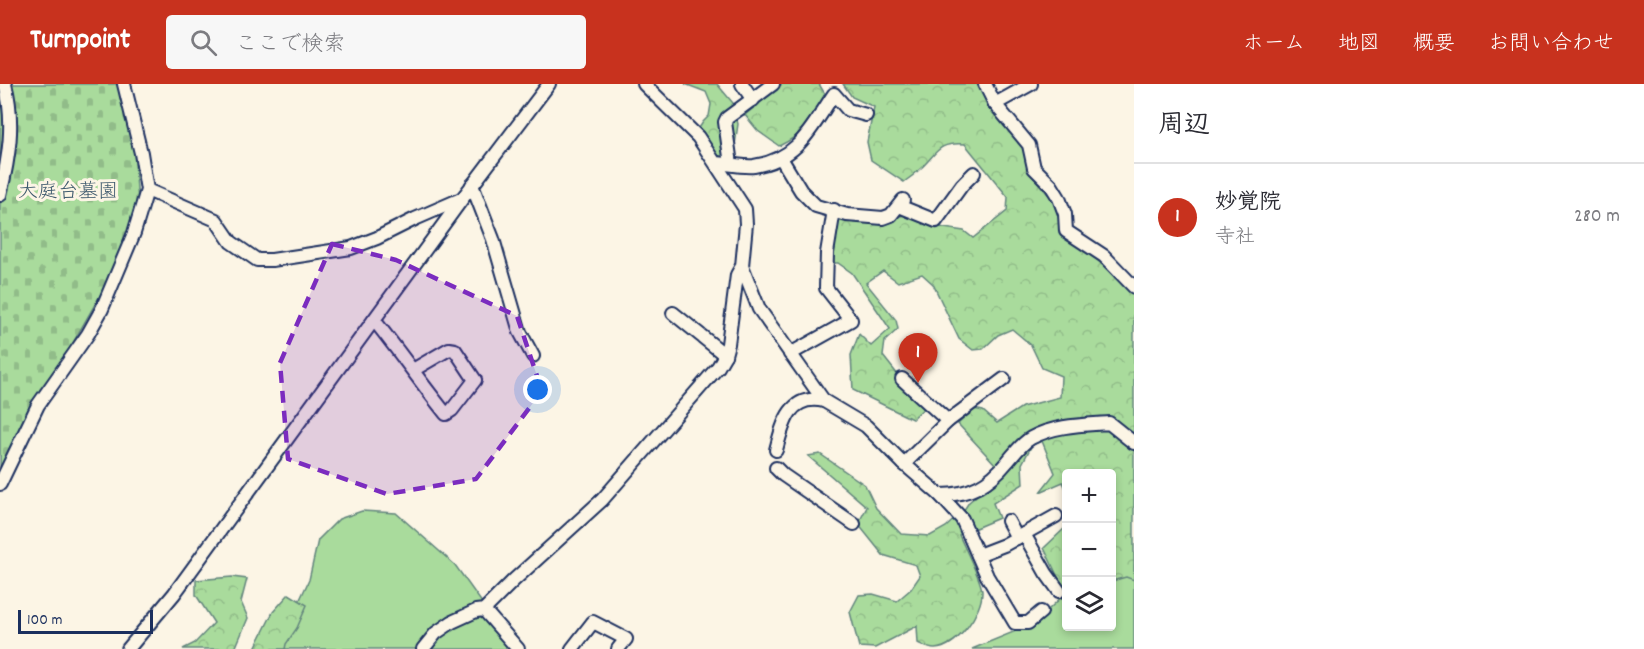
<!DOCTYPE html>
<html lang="ja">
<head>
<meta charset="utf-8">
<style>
  body { margin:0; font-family:Dekko,"Klee One",sans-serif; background:#f7f7f7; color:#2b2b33 }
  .controls { position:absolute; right:18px; bottom:18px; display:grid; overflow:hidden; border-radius:6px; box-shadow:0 3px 9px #0003 }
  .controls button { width:54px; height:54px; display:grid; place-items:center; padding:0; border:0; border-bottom:2px solid #e1e1e2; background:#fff; color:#2b2b33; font:30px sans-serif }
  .scale { position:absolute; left:18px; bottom:15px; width:135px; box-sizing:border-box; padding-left:6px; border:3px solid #1b2f5e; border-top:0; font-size:16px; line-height:21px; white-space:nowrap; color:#1b2f5e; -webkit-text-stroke:4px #fcf5e5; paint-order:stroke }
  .you { position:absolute; left:538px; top:306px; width:21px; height:21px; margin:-15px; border:4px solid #fff; border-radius:50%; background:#1a73e8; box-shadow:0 0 0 9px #1a73e833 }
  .badge { display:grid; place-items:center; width:39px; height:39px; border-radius:50%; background:#c8321e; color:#fff; font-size:20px; font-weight:700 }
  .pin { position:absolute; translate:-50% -50px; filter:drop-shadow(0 2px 3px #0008) }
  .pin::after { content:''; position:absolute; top:32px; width:21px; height:18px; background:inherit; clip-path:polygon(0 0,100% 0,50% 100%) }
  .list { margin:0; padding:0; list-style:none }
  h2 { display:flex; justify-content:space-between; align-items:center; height:78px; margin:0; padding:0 24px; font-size:26px }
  h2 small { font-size:20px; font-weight:400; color:#7c7c81 }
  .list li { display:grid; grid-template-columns:39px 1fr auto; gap:18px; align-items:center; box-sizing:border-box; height:108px; padding:0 24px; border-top:2px solid #e1e1e2 }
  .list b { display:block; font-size:22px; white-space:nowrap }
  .list p { margin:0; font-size:20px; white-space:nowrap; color:#7c7c81 }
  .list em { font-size:20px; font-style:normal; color:#7c7c81 }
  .icon { flex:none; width:33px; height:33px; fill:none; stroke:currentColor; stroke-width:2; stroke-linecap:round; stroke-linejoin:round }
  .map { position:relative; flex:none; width:1134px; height:565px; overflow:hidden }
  header { display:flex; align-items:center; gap:36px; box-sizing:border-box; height:84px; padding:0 30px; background:#c8321e; color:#fff }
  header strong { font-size:28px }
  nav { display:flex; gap:33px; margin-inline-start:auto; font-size:21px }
  .search { width:420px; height:54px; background:#f7f7f7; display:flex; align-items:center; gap:15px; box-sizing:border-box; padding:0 21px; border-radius:6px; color:#7c7c81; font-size:22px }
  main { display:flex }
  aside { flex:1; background:#fff }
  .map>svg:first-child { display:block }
  .green { fill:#a9db9c; stroke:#62857d; stroke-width:1.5 }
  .forest { fill:url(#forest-crowns); stroke:#62857d; stroke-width:1.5 }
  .cemetery { fill:url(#cemetery-stones); stroke:#62857d; stroke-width:1.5 }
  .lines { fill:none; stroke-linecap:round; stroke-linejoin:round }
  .minor-casing { stroke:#1b2f5e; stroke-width:16 }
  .minor { stroke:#fcf5e5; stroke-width:12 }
  .marked { fill:#7b2cbf; fill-opacity:0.2; stroke:#7b2cbf; stroke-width:4.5; stroke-dasharray:12 8; stroke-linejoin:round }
  .labels { text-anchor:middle; stroke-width:6; stroke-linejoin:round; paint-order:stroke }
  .park-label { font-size:20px; fill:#3e5a6e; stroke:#fcf5e5 }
</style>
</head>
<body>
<header>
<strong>Turnpoint</strong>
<div class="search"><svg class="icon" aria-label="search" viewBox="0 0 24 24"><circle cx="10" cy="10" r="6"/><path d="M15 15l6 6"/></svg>ここで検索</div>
<nav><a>ホーム</a><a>地図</a><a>概要</a><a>お問い合わせ</a></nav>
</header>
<main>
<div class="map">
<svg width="1134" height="565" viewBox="0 0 1134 565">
  <defs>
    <pattern id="forest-crowns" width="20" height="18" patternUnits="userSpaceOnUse" patternTransform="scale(1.5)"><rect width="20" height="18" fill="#a9db9c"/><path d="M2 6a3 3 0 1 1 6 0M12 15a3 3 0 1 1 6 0" fill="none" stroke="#91bc89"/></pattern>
    <pattern id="cemetery-stones" width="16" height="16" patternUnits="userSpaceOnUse" patternTransform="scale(1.5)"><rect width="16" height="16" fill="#a9db9c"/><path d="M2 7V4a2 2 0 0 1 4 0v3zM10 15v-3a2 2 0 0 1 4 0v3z" fill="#91bc89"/></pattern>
  </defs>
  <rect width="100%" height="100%" fill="#fcf5e5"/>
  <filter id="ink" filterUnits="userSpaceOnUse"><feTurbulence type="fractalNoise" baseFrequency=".0167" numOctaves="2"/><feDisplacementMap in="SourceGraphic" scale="12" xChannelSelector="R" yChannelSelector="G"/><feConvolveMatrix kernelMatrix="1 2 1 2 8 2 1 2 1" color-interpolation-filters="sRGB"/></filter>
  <g filter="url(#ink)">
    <g class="green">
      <path d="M362,427L396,429L455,481L515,565H277L309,496L318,456L339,435Z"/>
      <path d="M1112,480L1134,481V565H972L1033,540L1066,509V542H1112Z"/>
    </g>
    <g class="forest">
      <path d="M685,0H717L733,19L738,40L735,61L723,74C706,73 698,71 692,55L703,38L709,32L711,20L706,8Z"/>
      <path d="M782,0H819L825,10C811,38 808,48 779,62L758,47L745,31Z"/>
      <path d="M843,0H977L1026,68L1029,88L1052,115L1059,133L1092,171L1134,211V496L1126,493L1112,497V390H1066V405L1063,398L1040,408L1055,389L1042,357L1032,361L1022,380L1023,400L993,419L999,434L959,451C965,465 981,495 982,507C983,528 957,564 935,565C928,565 924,562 918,559L917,542L875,564L859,563L850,528L859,511L873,510L897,517L911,505L920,492L916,481L883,471L858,440L867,423L808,372L820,370L865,401L876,424L901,450L930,452L946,443L964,426L969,418L991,400L995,380L958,340L974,325L983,327L997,339L1022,323L1060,313L1061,292L1042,284L1031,261L1012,245L998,251L983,265L973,266L959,255L933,200L922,190L898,198L883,187L866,199L896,236L898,245L885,257L883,272L924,324L912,335L853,306L851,271L859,250L871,262L890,245L852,189L838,179H822L826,134L847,135L871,140L904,131L944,144L964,147L973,154L1007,127L1008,113L965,60C936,58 938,69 920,85C915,90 910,94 904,98L871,76L867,58L874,23L852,13Z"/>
      <path d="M1066,443V510L1044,464Z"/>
      <path d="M232,493L247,495L241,518L248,534L235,565H183L195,559L214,539L196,511V496Z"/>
      <path d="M289,510L307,521L297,544L286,560L285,565H249L255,564L273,528Z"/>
    </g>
    <path class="cemetery" d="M0,0H121L132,43L138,117L114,187L0,386Z"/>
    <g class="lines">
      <g class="minor-casing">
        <g id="minor">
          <path d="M742,0L753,16"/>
          <path d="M985,0L995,20L1029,61L1034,84L1051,101L1059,114L1065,130L1066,147L1104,172L1134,203"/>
          <path d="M995,20L1031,0"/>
          <path d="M781,74L801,107L816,122L847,131L883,134L891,131L903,116"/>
          <path d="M717,79C728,80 742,83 754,82C799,75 811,44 834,10L848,26L866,31"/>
          <path d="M731,80L725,38L727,34L773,0"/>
          <path d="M472,101L493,155L520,248L533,272"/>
          <path d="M147,106L216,136L231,158L257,176H272L351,164L377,154L415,135L461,115"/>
          <path d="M0,111C9,74 15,38 5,0"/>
          <path d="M899,122L936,137L962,101L974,89"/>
          <path d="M742,182L759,225L824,317L866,342L904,380L940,411C971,411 989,400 1008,377C1015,369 1022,359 1031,354C1055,341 1083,341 1109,339L1134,359"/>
          <path d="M673,229L725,271"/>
          <path d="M374,236C399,267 421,299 446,330L452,326L475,296L455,266L449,265L413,286"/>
          <path d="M790,270L851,236L826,204L827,169L834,126"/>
          <path d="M902,295L948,337"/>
          <path d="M776,366C783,339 790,309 824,317"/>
          <path d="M904,380L948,337L1004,295"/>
          <path d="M776,384L783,391L854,440"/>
          <path d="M0,400L38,321L88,250L102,225L134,149L147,106L141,69L124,0"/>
          <path d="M940,411L962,435L987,492L1015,539H1028L1041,528"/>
          <path d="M1008,437L1017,454"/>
          <path d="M1024,450L1046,489L1059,507"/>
          <path d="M978,471L1004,461L1056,432"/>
          <path d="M484,526L518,565"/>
          <path d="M128,565L174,510L462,115L549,0"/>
          <path d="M423,565L436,549L452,538L476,527L484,526L514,496L602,416L718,283L725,271L728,260L737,191L742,182L746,140L745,125L698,53L644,0"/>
          <path d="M572,565L593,538L626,555L618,565"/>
        </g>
      </g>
      <use href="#minor" class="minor"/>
    </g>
  </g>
  <path class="marked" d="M332,160L396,176L517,232L542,307L476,395L387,410L288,375L280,279Z"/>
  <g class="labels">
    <g class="park-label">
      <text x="68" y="113">大庭台墓園</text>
    </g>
  </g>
</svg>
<div class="controls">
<button>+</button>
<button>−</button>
<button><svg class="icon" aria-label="layers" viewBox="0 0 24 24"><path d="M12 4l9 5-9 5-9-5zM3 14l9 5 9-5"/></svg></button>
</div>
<div class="scale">100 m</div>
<div class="you"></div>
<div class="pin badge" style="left:918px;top:299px">1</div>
</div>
<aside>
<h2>周辺<small></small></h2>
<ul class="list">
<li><span class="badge">1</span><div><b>妙覚院</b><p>寺社</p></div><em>280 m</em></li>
</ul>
</aside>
</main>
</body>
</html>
